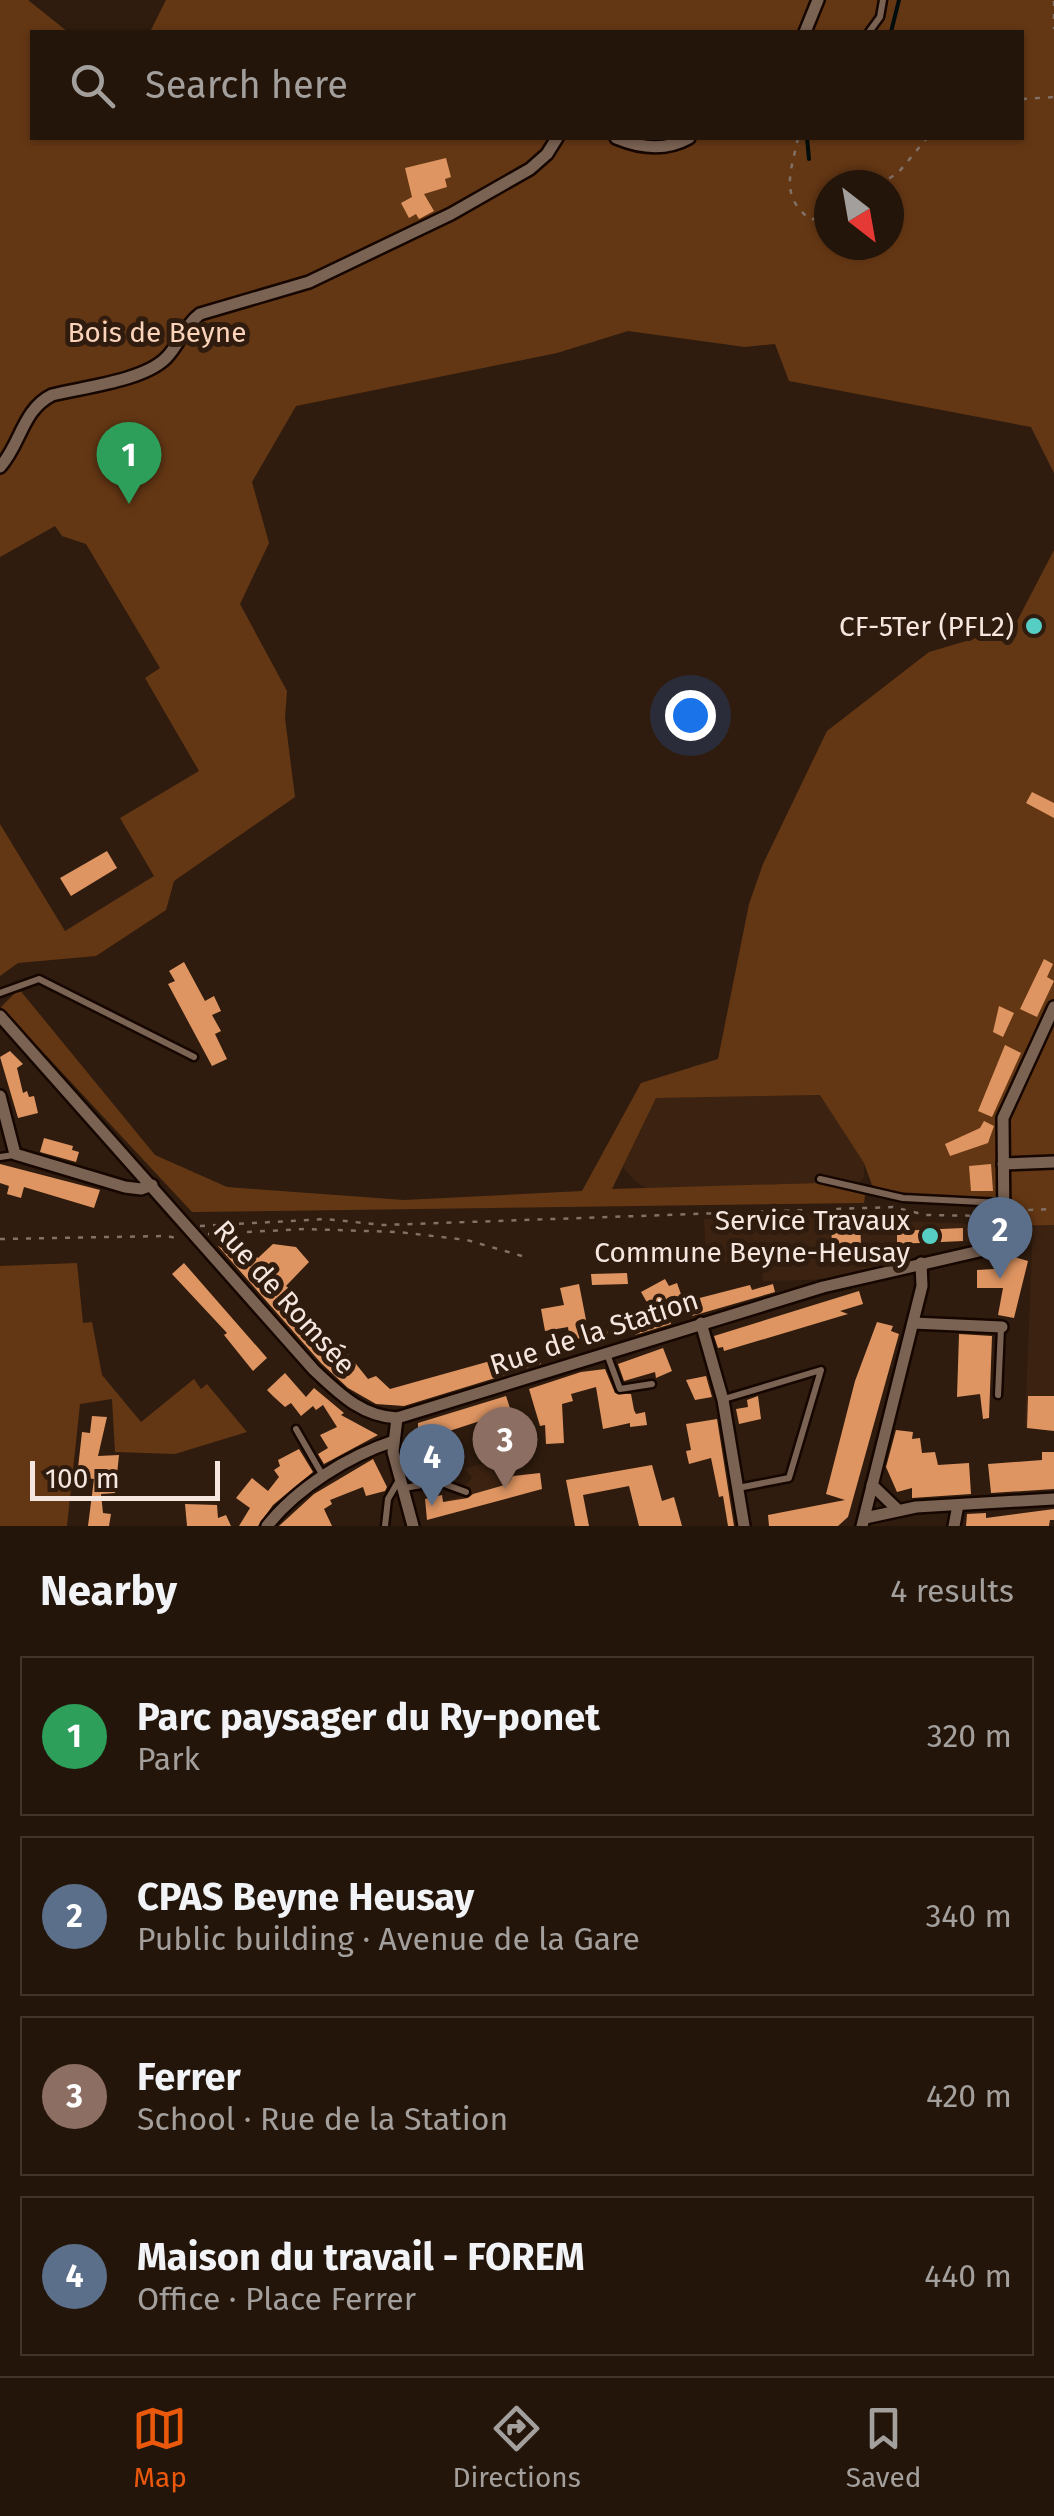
<!DOCTYPE html>
<html lang="en">
<head>
<meta charset="utf-8">
<style>
  body { margin:0; font-family:"Fira Sans",sans-serif; background:#2b1e13; color:#f1f3f6 }
  .compass { position:absolute; left:814px; top:170px; width:90px; height:90px; border-radius:50%; background:#23150a; box-shadow:0 2px 8px #0004; rotate:149deg }
  .scale { position:absolute; left:30px; bottom:25px; width:190px; box-sizing:border-box; padding-left:10px; border:5px solid #f5e7df; border-top:0; font-size:28px; line-height:35px; white-space:nowrap; color:#f5e7df; -webkit-text-stroke:8px #2f1c0e; paint-order:stroke }
  .you { position:absolute; left:690px; top:715px; width:35px; height:35px; margin:-25px; border:8px solid #fff; border-radius:50%; background:#1a73e8; box-shadow:0 0 0 15px #1a73e833 }
  .badge { display:grid; place-items:center; width:65px; height:65px; border-radius:50%; background:#ea580c; color:#fff; font-size:32px; font-weight:700 }
  .pin { position:absolute; translate:-50% -82px; filter:drop-shadow(0 2px 5px #0008) }
  .pin::after { content:''; position:absolute; top:52px; width:35px; height:30px; background:inherit; clip-path:polygon(0 0,100% 0,50% 100%) }
  .list { margin:0; padding:0; list-style:none }
  h2 { display:flex; justify-content:space-between; align-items:center; height:130px; margin:0; padding:0 40px; font-size:42px }
  h2 small { font-size:32px; font-weight:400; color:#a39f9c }
  .list li { display:grid; grid-template-columns:65px 1fr auto; gap:30px; align-items:center; box-sizing:border-box; height:160px; margin:0 20px 20px; padding:0 20px; border:2px solid #40342b; border-radius:0px }
  .list b { display:block; font-size:38px; white-space:nowrap }
  .list p { margin:0; font-size:32px; white-space:nowrap; color:#a39f9c }
  .list em { font-size:32px; font-style:normal; color:#a39f9c }
  .icon { flex:none; width:55px; height:55px; fill:none; stroke:currentColor; stroke-width:2; stroke-linecap:round; stroke-linejoin:round }
  .map { position:relative; flex:none; width:1054px; height:1526px; overflow:hidden }
  .search { position:absolute; background:#23150a; box-shadow:0 2px 8px #0004; left:30px; right:30px; top:30px; height:110px; display:flex; align-items:center; gap:25px; box-sizing:border-box; padding:0 35px; border-radius:0px; color:#a39f9c; font-size:38px }
  .sheet { height:850px; background:#23150a }
  nav { display:flex; justify-content:space-around; align-items:center; box-sizing:border-box; height:140px; border-top:2px solid #40342b; background:#23150a; font-size:28px; color:#a39f9c }
  nav a { display:grid; justify-items:center; gap:5px }
  nav .on { color:#ea580c }
  .map>svg:first-child { display:block }
  .built { fill:#3c2211 }
  .green { fill:#643714; fill-rule:evenodd }
  .lines { fill:none; stroke-linecap:round; stroke-linejoin:round }
  .stream { stroke:#010d0c; stroke-width:4 }
  .building { fill:#df9562 }
  .lane-casing { stroke:#160600; stroke-width:11 }
  .street-casing { stroke:#160600; stroke-width:16 }
  .path { stroke:#827166; stroke-width:2.5; stroke-dasharray:5 8; stroke-linecap:butt }
  .lane { stroke:#7b6354; stroke-width:6 }
  .street { stroke:#7b6354; stroke-width:11 }
  .poi-dot { fill:#56cec4; stroke:#2f1c0e; stroke-width:4 }
  .labels { text-anchor:middle; stroke-width:10; stroke-linejoin:round; paint-order:stroke }
  .park-label { font-size:28px; fill:#fbd3ba; stroke:#2f1c0e }
  .poi-label { font-size:28px; fill:#f5e7df; stroke:#2f1c0e; text-anchor:end }
  .street-label { font-size:28px; fill:#f5e7df; stroke:#2f1c0e }
</style>
</head>
<body>
<div class="map">
<svg width="1054" height="1526" viewBox="0 0 1054 1526">
  <rect width="100%" height="100%" fill="#2f1c0e"/>
  <g class="built">
    <path d="M821,1095L864,1163V1177L854,1191L818,1183L647,1189L634,1180L623,1167L656,1098Z"/>
    <path d="M843,1211L893,1212L903,1221L973,1224L974,1241L897,1244L880,1266L832,1278L809,1280L763,1281L761,1263L706,1262L704,1219Z"/>
    <path d="M1033,1224L1054,1225V1431L1025,1427Z"/>
    <path d="M480,1464L512,1468L513,1476L540,1473L542,1489L450,1514L447,1500L472,1494L465,1485L472,1478L465,1469Z"/>
  </g>
  <g class="green">
    <path d="M0,0H28L68,32H32V138H1022V32H150L166,0H1054V473L1031,427L789,381L775,344L745,347L628,331L557,353L296,406L252,482L269,543L240,604L287,691L285,718L295,797L174,881L166,910L96,956L18,963L0,976V824L65,931L154,876L120,818L199,771L145,678L160,668L86,544L62,536L55,526L0,557ZM829,185H889V245H829Z"/>
    <path d="M1054,550V1225L1009,1226L1003,1203L903,1198L872,1185L864,1163L820,1095L656,1098L612,1189L818,1183L865,1195L864,1203L192,1212L1,1007L19,989L155,1155L227,1187L404,1200L582,1191L641,1083L718,1059L749,904L763,864L827,731L929,652L1014,627Z"/>
    <path d="M77,1263L83,1323L92,1322L102,1375L141,1422L194,1379L201,1389L207,1384L247,1432L175,1454L115,1452L112,1399L80,1404L67,1526H0V1266Z"/>
  </g>
  <g class="lines">
    <g class="stream">
      <path d="M891,32L899,0"/>
      <path d="M807,138L809,159"/>
    </g>
  </g>
  <g class="building">
    <path d="M446,158L451,177L445,179L447,187L424,194L434,211L419,219L416,214L409,218L401,203L412,197L405,168Z"/>
    <path d="M1032,792L1054,803V818L1026,803Z"/>
    <path d="M107,851L117,868L71,896L60,878Z"/>
    <path d="M1044,959L1053,964L1047,977L1054,981L1037,1017L1020,1009Z"/>
    <path d="M184,962L205,1001L214,996L221,1011L212,1015L221,1031L215,1034L227,1059L212,1066L168,984L175,981L169,971Z"/>
    <path d="M999,1006L1014,1013L1003,1037L993,1032Z"/>
    <path d="M1005,1045L1021,1053L992,1117L978,1111Z"/>
    <path d="M10,1051L23,1064L17,1068L23,1093L27,1091L29,1097L34,1096L38,1113L18,1118L0,1057Z"/>
    <path d="M984,1121L994,1126L988,1143L950,1156L945,1144L980,1128Z"/>
    <path d="M44,1138L73,1146L72,1150L79,1152L76,1162L40,1152Z"/>
    <path d="M0,1164L100,1190L94,1208L24,1187L21,1198L7,1194L9,1186L0,1183Z"/>
    <path d="M991,1164L993,1191H971L969,1166Z"/>
    <path d="M860,1213L861,1249L832,1251L831,1214Z"/>
    <path d="M963,1228V1241L897,1244V1231Z"/>
    <path d="M244,1242L258,1258L273,1244L296,1247L309,1262L286,1286L301,1298L294,1308L301,1315L297,1318L319,1344L322,1341L339,1360L348,1354L368,1379L376,1376L390,1389L537,1348L541,1364L404,1406L376,1404L348,1388L321,1363L218,1246Z"/>
    <path d="M1004,1254L1028,1261L1014,1318L998,1315L1003,1288H977V1270L994,1269L995,1265L1001,1267Z"/>
    <path d="M184,1263L267,1358L253,1371L224,1335L227,1333L172,1274Z"/>
    <path d="M627,1273L628,1284L592,1285L591,1274Z"/>
    <path d="M665,1279L669,1286L677,1283L682,1297L666,1304L671,1324L635,1335V1319L653,1313L641,1292Z"/>
    <path d="M579,1284L588,1330L602,1323L608,1333L570,1340L568,1327L545,1331L541,1309L564,1305L560,1288Z"/>
    <path d="M773,1284L775,1292L692,1316L688,1301L750,1285L752,1290Z"/>
    <path d="M859,1291L863,1304L840,1311L848,1314L724,1351L723,1347L718,1348L714,1336Z"/>
    <path d="M877,1322L893,1326L891,1331L899,1334L848,1517L838,1526H769L768,1515L845,1500L826,1494L855,1381Z"/>
    <path d="M959,1334L992,1336L989,1418L983,1419L980,1394L957,1397Z"/>
    <path d="M663,1348L672,1371L656,1378L655,1372L624,1381L618,1364Z"/>
    <path d="M605,1369L615,1393L631,1394L634,1410L636,1414L645,1412L647,1425L630,1427V1423L603,1429L596,1387L571,1394L573,1401L562,1404L564,1443L546,1444L545,1425L540,1426L529,1389L581,1372Z"/>
    <path d="M285,1373L306,1397L314,1388L344,1413L341,1415L378,1435L324,1464L318,1454L328,1448L320,1435L337,1427L323,1405L316,1410L313,1406L301,1416L291,1403L285,1407L274,1397L267,1390Z"/>
    <path d="M706,1376L712,1397L695,1400L686,1380Z"/>
    <path d="M506,1396L511,1411L437,1435L440,1475L422,1478L420,1459H407V1449L418,1448V1423Z"/>
    <path d="M758,1396L761,1419L739,1424L736,1409L748,1407L747,1400Z"/>
    <path d="M1028,1396H1054V1431L1027,1428Z"/>
    <path d="M92,1416L107,1417L98,1456L119,1455L115,1493L101,1494L103,1513L111,1514L109,1526H88L94,1479L77,1477L82,1432L90,1433Z"/>
    <path d="M717,1419L734,1526H728L723,1496L719,1497L711,1458L689,1464L686,1451L691,1450L686,1424Z"/>
    <path d="M896,1430L913,1432L912,1439L920,1438L922,1453L935,1452L938,1465L969,1463L971,1494L912,1498V1488L897,1492L886,1467Z"/>
    <path d="M299,1449L313,1472L273,1505L258,1526H239L250,1508L236,1498L252,1478L268,1491L279,1477L274,1470L280,1466L278,1460Z"/>
    <path d="M1042,1452H1054V1489L991,1493L988,1464L1042,1460Z"/>
    <path d="M373,1459L387,1487L385,1491L366,1496L363,1487L330,1500L332,1504L324,1509L332,1526H279L314,1494Z"/>
    <path d="M652,1465L662,1501L674,1497L682,1526H639L629,1486L583,1495L589,1526H575L566,1480Z"/>
    <path d="M540,1473L542,1489L427,1520L425,1499L442,1495L443,1502L468,1498L473,1494L508,1484L513,1476Z"/>
    <path d="M185,1504L217,1505L218,1518L226,1515L231,1526H187Z"/>
    <path d="M1054,1509V1520H1050L1049,1526H966L967,1514L986,1513V1518Z"/>
  </g>
  <g class="lines">
    <g class="lane-casing">
      <g id="lane">
        <path d="M869,32L880,17L883,0"/>
        <path d="M0,993L39,979L194,1057"/>
        <path d="M0,1157L14,1155"/>
        <path d="M820,1179L903,1198L1002,1203"/>
        <path d="M607,1354L620,1389L652,1384"/>
        <path d="M998,1395L1001,1328"/>
        <path d="M724,1399L821,1370L789,1478L738,1488"/>
        <path d="M296,1429L323,1476"/>
        <path d="M404,1488L439,1482L466,1492"/>
        <path d="M385,1526L388,1499L399,1480"/>
      </g>
    </g>
    <g class="street-casing">
      <g id="street">
        <path d="M805,32L818,0"/>
        <path d="M616,138C640,148 666,151 689,138"/>
        <path d="M0,467C21,444 22,410 52,395C83,387 143,381 166,358C180,344 184,326 200,314L309,282L451,214L530,169L547,154L557,138"/>
        <path d="M0,1016L314,1370C340,1394 361,1416 397,1418L823,1287L988,1249L997,1242L1004,1229L1003,1118L1054,1007"/>
        <path d="M0,1096L15,1154L125,1187L141,1189L152,1185"/>
        <path d="M1003,1164L1054,1162"/>
        <path d="M701,1323L723,1400L744,1526"/>
        <path d="M913,1323L1002,1327"/>
        <path d="M397,1418L393,1452L413,1526"/>
        <path d="M872,1485L898,1510"/>
        <path d="M865,1518L916,1507L1054,1499"/>
        <path d="M267,1526C297,1488 348,1456 394,1441"/>
        <path d="M862,1526L922,1286L921,1263"/>
        <path d="M954,1526L958,1505"/>
      </g>
    </g>
    <g class="path">
      <path d="M1054,1V29"/>
      <path d="M1022,99L1054,97"/>
      <path d="M798,138C791,172 779,196 811,220L829,212"/>
      <path d="M878,185L898,173L927,138"/>
      <path d="M1016,1214L1025,1210L1054,1209"/>
      <path d="M200,1226L326,1219L383,1225L893,1207L926,1215L994,1216"/>
      <path d="M208,1234L305,1229L398,1232L467,1240L522,1256"/>
      <path d="M0,1239L166,1236L181,1239"/>
    </g>
    <use href="#lane" class="lane"/>
    <use href="#street" class="street"/>
  </g>
  <g class="poi-dot">
    <circle cx="1034" cy="626" r="10"/>
    <circle cx="930" cy="1236" r="10"/>
  </g>
  <g class="labels">
    <g class="park-label">
      <text x="157" y="342">Bois de Beyne</text>
    </g>
    <g class="poi-label">
      <text x="1014" y="636">CF-5Ter (PFL2)</text>
      <text x="910" y="1230">Service Travaux<tspan x="910" dy="32">Commune Beyne-Heusay</tspan></text>
    </g>
    <g class="street-label">
      <text transform="translate(285 1297) rotate(48)" y="10">Rue de Romsée</text>
      <text transform="translate(594 1332) rotate(-18)" y="10">Rue de la Station</text>
    </g>
  </g>
</svg>
<svg class="compass" viewBox="-18 -18 36 36"><path d="M0-13l5 13h-10z" fill="#e53935"/><path d="M0 13l5-13h-10z" fill="#a39f9c"/></svg>
<div class="scale">100 m</div>
<div class="you"></div>
<div class="pin badge" style="left:129px;top:504px;background:#2e9e5b">1</div>
<div class="pin badge" style="left:1000px;top:1279px;background:#5c6f8a">2</div>
<div class="pin badge" style="left:505px;top:1489px;background:#8d6e63">3</div>
<div class="pin badge" style="left:432px;top:1506px;background:#5c6f8a">4</div>
<div class="search"><svg class="icon" aria-label="search" viewBox="0 0 24 24"><circle cx="10" cy="10" r="6"/><path d="M15 15l6 6"/></svg>Search here</div>
</div>
<section class="sheet">
<h2>Nearby<small>4 results</small></h2>
<ul class="list">
<li><span class="badge" style="background:#2e9e5b">1</span><div><b>Parc paysager du Ry-ponet</b><p>Park</p></div><em>320 m</em></li>
<li><span class="badge" style="background:#5c6f8a">2</span><div><b>CPAS Beyne Heusay</b><p>Public building · Avenue de la Gare</p></div><em>340 m</em></li>
<li><span class="badge" style="background:#8d6e63">3</span><div><b>Ferrer</b><p>School · Rue de la Station</p></div><em>420 m</em></li>
<li><span class="badge" style="background:#5c6f8a">4</span><div><b>Maison du travail - FOREM</b><p>Office · Place Ferrer</p></div><em>440 m</em></li>
</ul>
</section>
<nav>
<a class="on"><svg class="icon" aria-label="map" viewBox="0 0 24 24"><path d="M3 6l6-2 6 2 6-2v14l-6 2-6-2-6 2zM9 4v14M15 6v14"/></svg>Map</a>
<a><svg class="icon" aria-label="directions" viewBox="0 0 24 24"><path d="M12 3l9 9-9 9-9-9zM9 14v-3h6M13 9l2 2-2 2"/></svg>Directions</a>
<a><svg class="icon" aria-label="saved" viewBox="0 0 24 24"><path d="M7 4h10v16l-5-4-5 4z"/></svg>Saved</a>
</nav>
</body>
</html>
